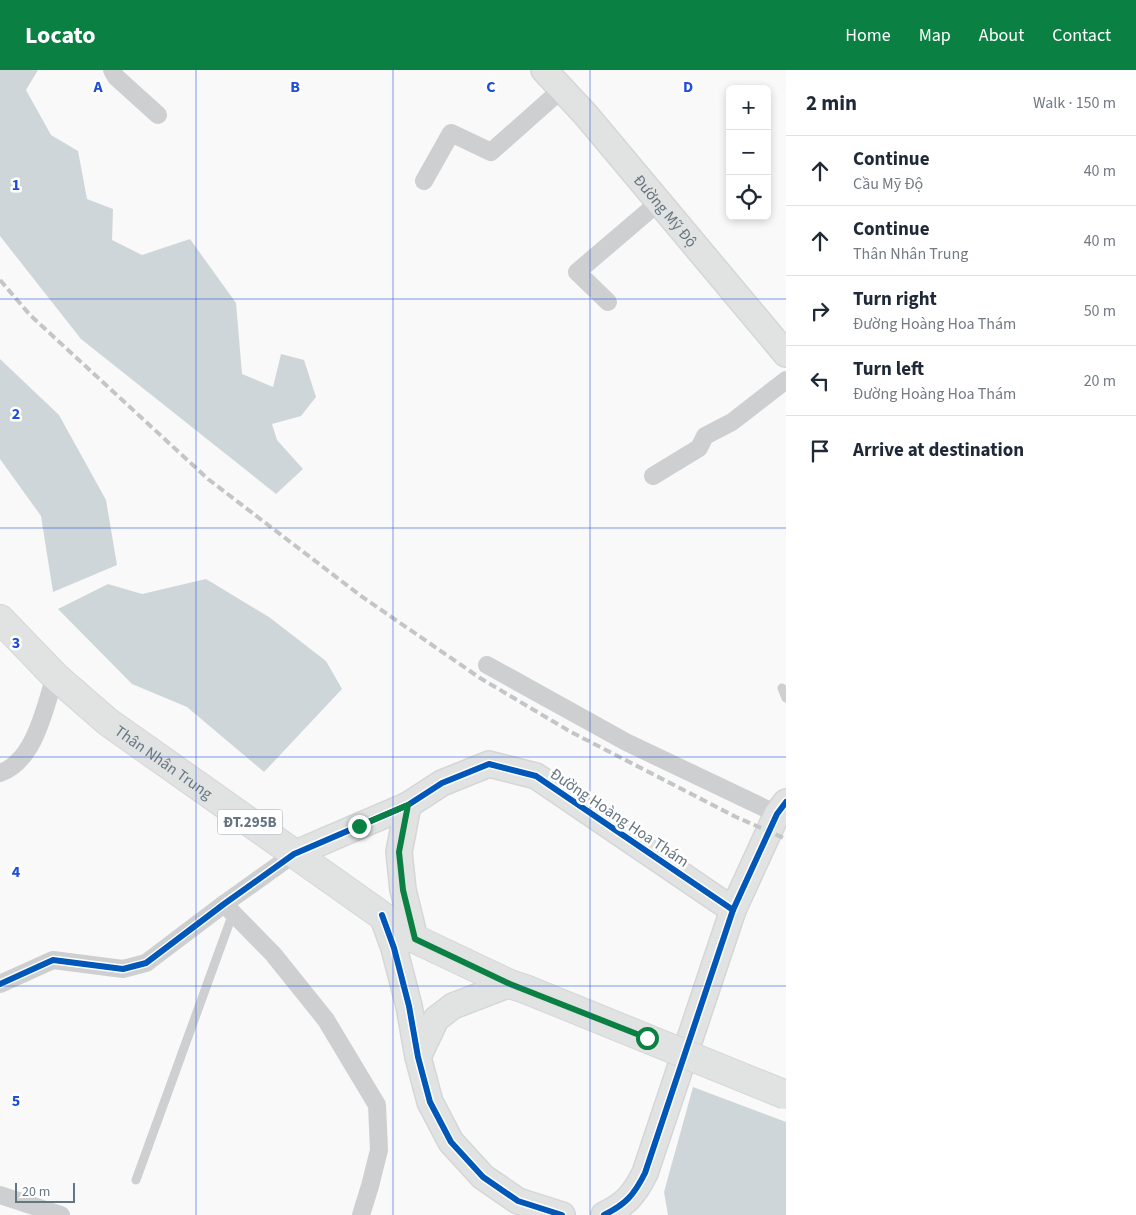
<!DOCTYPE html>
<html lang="en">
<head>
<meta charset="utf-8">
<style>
  body { margin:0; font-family:"Source Sans 3",sans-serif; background:#f2f2f3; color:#1f2937 }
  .controls { position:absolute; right:15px; top:15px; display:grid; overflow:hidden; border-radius:8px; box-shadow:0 2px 8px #0003 }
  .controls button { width:45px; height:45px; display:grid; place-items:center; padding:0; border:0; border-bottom:1px solid #e0e1e3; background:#fff; color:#1f2937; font:25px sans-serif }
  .scale { position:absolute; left:15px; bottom:12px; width:60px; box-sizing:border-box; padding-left:5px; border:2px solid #657683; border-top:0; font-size:14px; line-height:18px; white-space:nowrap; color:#657683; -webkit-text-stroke:4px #fff; paint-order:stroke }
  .stop { position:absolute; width:15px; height:15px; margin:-11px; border:4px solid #0b8043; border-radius:50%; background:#fff }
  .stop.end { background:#0b8043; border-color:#fff; box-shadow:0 1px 5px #0008 }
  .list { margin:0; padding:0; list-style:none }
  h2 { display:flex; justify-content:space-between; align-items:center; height:65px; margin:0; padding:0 20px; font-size:21px }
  h2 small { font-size:16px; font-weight:400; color:#747a83 }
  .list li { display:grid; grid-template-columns:32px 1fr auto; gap:15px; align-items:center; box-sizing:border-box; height:70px; padding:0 20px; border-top:1px solid #e0e1e3 }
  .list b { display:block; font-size:19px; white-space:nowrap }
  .list p { margin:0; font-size:16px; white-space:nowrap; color:#747a83 }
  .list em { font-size:16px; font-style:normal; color:#747a83 }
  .icon { flex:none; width:28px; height:28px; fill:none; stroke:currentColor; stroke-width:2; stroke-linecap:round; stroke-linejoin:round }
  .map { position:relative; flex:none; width:786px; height:1145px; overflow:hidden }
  header { display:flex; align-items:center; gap:30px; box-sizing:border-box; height:70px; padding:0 25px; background:#0b8043; color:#fff }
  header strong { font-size:24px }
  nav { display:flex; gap:28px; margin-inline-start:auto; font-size:18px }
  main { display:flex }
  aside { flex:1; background:#fff }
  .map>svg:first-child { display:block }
  .water { fill:#ced6d9 }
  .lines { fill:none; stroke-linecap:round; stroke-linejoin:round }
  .secondary-casing { stroke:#d5d6d7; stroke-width:28 }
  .primary-casing { stroke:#d5d6d7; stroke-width:30 }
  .lane { stroke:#cecfd0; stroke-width:9 }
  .street { stroke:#cecfd0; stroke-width:18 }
  .secondary { stroke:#e1e2e2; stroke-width:25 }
  .primary { stroke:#e1e2e2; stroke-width:28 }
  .rail { stroke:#c3c5c6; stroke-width:4; stroke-dasharray:8 4; stroke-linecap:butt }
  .primary-bridge-casing { stroke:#d5d6d7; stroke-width:30; stroke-linecap:butt }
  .primary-bridge { stroke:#e1e2e2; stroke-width:28 }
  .cycleway-casing { stroke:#fff; stroke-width:9 }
  .cycleway { stroke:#0057b8; stroke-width:6 }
  .route { stroke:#0b8043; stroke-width:6 }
  .grid { fill:none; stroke:#1d4ed8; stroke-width:1; stroke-opacity:0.55 }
  .labels { text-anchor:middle; stroke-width:5; stroke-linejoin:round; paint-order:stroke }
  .shield { fill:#fff; stroke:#939fa8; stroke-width:1 }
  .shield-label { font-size:15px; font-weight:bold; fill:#657683 }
  .street-label { font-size:16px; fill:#657683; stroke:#fff }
  .grid-label { font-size:16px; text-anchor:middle; font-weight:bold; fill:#1d4ed8; stroke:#fff; stroke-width:5; stroke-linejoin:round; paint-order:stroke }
</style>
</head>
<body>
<header>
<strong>Locato</strong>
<nav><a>Home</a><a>Map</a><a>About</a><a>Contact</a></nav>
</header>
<main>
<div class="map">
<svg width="786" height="1145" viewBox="0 0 786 1145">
  <rect width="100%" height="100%" fill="#f9f9f9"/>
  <g class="water">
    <path d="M0,0H38L26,20L51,65L78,81L87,129L113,139L112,170L142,185L190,169L236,233L242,304L273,317L281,284L304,290L316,327L301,346L272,354L277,370L303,399L276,424L81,269L0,166Z"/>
    <path d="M0,289L59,345L106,430L117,495L53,522L41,446L0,389Z"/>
    <path d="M206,509L269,547L326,591L342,619L264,702L187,637L132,614L58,539L108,514L142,524Z"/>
    <path d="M693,1017L786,1052V1145H668L664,1122Z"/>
  </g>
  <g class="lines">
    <g class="secondary-casing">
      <g id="secondary">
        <path id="s1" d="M544,0L586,45L786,284"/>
        <path d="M408,735L399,782L403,820L415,869"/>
        <path d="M294,784L408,735L442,713L489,694L536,706L733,840"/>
        <path d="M382,845L394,878L409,936L418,987L430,1032L451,1072L483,1107L518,1131L562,1145"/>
        <path d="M418,987L436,949L453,936L510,914"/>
        <path d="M604,1145C626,1134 634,1125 645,1103L733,840L777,744L786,732"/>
      </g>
    </g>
    <g class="primary-casing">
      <g id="primary">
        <path id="s2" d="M0,549L55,606L108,652L415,869L510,914L525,919"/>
      </g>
    </g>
    <g class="lane">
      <path d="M782,618L786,628"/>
      <path d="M136,1110L233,843"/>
    </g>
    <g class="street">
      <path d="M112,0L116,7L158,45"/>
      <path d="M424,111L451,63L491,82L562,19"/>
      <path d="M608,232L577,202L659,132"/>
      <path d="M653,406L699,378L705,366L732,352L786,310"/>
      <path d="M487,595L626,672L777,744"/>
      <path d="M0,703C35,691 45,637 55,606"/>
      <path d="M224,834L273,884L326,950L377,1035L379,1080L370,1116L361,1145"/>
      <path d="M0,914L53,890L123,899L146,893L224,834L294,784"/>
      <path d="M0,1125L61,1145"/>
    </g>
    <use href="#secondary" class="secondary"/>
    <use href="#primary" class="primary"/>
    <path class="rail" d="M0,210L30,245L208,409L361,526L480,608L571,662L736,747L786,769"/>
    <g class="primary-bridge-casing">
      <path id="primary-bridge" d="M525,919L786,1025"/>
    </g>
    <use href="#primary-bridge" class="primary-bridge"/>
    <g class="cycleway-casing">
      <g id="cycleway">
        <path d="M382,845L394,878L409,936L418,987L430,1032L451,1072L483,1107L518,1131L562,1145"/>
        <path d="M0,914L53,890L123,899L146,893L224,834L294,784L408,735L442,713L489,694L536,706L733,840"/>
        <path d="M604,1145C626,1134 634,1125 645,1103L733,840L777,744L786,732"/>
      </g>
    </g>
    <use href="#cycleway" class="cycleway"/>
  </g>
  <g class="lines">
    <path class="route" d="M359,756L408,735L399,782L403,820L415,869L510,914L647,968"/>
  </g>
  <path class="grid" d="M196,0V1145M393,0V1145M590,0V1145M0,229H786M0,458H786M0,687H786M0,916H786"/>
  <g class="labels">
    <rect class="shield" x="217.5" y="739.5" width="65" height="25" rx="4"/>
    <g class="shield-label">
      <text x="250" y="757">ĐT.295B</text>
    </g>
    <g class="street-label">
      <text dy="6" stroke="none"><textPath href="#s1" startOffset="186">Đường Mỹ Độ</textPath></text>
      <text dy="6" stroke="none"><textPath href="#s2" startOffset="218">Thân Nhân Trung</textPath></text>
      <text transform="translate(620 747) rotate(34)" y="6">Đường Hoàng Hoa Thám</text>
    </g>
  </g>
  <g class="grid-label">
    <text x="98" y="22">A</text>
    <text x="295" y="22">B</text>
    <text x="491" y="22">C</text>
    <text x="688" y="22">D</text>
    <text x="16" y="120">1</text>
    <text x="16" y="349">2</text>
    <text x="16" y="578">3</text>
    <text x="16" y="807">4</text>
    <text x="16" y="1036">5</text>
  </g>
</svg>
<div class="controls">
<button>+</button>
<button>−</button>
<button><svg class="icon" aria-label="locate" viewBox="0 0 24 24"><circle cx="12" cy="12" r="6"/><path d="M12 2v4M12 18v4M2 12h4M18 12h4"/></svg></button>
</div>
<div class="scale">20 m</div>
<div class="stop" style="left:647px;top:968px"></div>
<div class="stop end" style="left:359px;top:756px"></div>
</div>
<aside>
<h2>2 min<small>Walk · 150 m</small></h2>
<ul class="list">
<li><svg class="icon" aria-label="ahead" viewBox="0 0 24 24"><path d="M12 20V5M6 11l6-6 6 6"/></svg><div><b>Continue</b><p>Cầu Mỹ Độ</p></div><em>40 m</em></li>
<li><svg class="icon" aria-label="ahead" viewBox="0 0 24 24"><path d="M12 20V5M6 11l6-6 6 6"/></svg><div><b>Continue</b><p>Thân Nhân Trung</p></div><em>40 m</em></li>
<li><svg class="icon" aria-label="right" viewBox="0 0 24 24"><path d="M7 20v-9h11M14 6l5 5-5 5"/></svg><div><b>Turn right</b><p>Đường Hoàng Hoa Thám</p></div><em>50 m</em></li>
<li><svg class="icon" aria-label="left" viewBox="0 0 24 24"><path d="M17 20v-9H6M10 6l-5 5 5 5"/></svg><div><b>Turn left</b><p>Đường Hoàng Hoa Thám</p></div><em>20 m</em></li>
<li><svg class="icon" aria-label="arrive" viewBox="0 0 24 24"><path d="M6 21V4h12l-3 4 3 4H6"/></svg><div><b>Arrive at destination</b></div></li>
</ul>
</aside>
</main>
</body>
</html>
